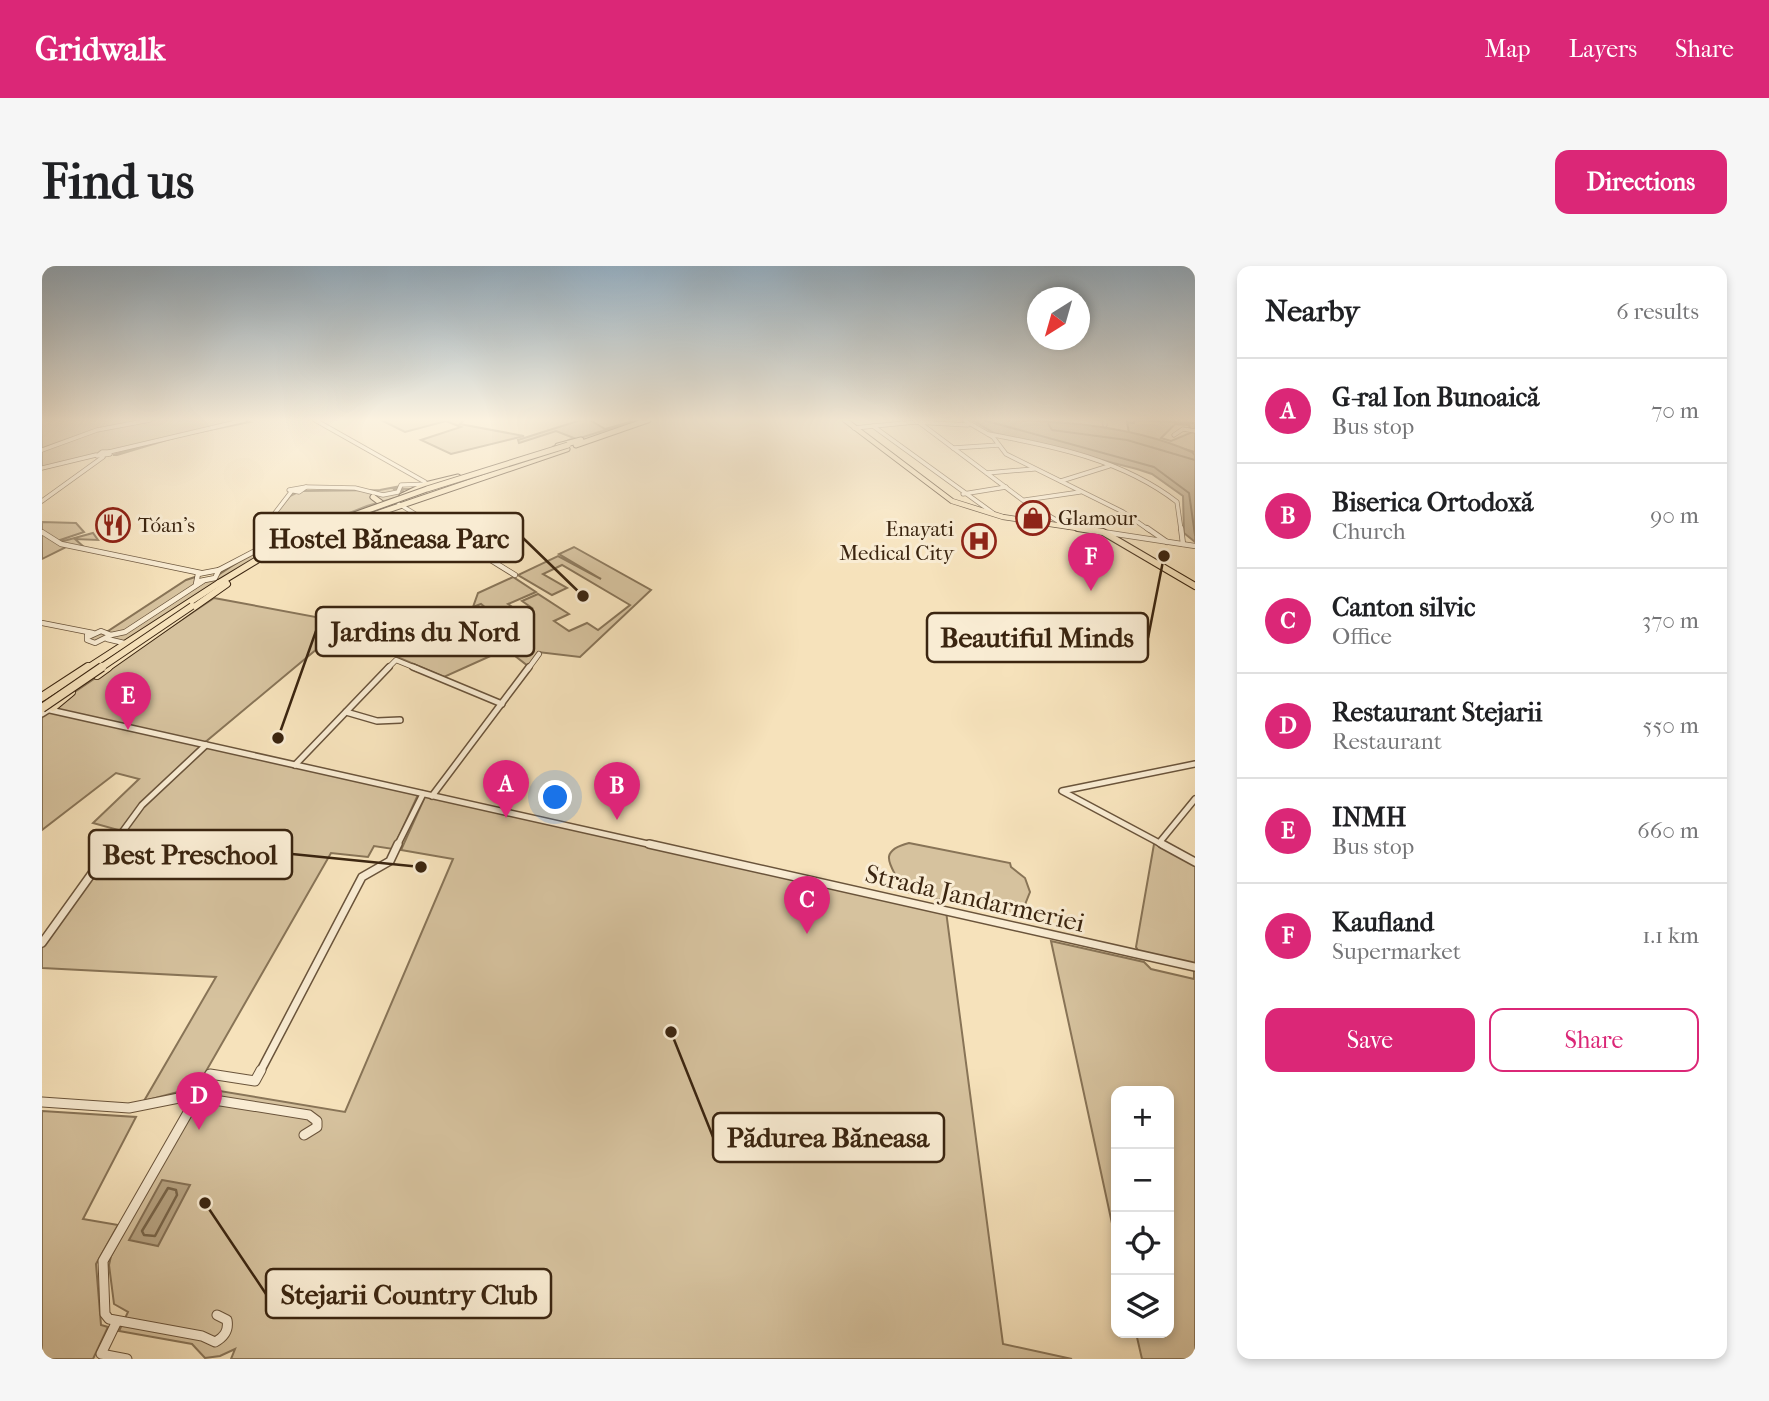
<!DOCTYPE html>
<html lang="en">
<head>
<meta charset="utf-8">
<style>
  body { margin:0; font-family:"IM FELL French Canon",serif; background:#f6f6f6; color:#202124 }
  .controls { position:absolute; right:21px; bottom:21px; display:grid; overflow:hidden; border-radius:14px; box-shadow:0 4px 10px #0003 }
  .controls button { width:63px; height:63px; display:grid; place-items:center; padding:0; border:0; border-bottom:2px solid #e0e0e0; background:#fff; color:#202124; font:35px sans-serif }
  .compass { position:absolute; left:985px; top:21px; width:63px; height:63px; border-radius:50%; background:#fff; box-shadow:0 4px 10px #0003; rotate:217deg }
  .you { position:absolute; left:514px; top:532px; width:24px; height:24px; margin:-18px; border:5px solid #fff; border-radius:50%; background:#1a73e8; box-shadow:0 0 0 10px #1a73e833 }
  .badge { display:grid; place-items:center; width:46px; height:46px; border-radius:50%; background:#db2777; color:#fff; font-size:23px; font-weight:700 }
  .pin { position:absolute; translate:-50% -58px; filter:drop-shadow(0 2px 4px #0008) }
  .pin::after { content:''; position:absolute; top:37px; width:24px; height:21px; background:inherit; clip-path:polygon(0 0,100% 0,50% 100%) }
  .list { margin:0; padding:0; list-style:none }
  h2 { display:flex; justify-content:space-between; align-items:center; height:91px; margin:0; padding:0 28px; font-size:30px }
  h2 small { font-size:23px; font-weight:400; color:#757577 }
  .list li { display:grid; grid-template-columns:46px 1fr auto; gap:21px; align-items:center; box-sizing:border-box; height:105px; padding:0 28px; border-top:2px solid #e0e0e0 }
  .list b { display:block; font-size:26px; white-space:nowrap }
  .list p { margin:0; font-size:23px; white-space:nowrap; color:#757577 }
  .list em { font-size:23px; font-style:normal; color:#757577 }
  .actions { display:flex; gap:14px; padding:21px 28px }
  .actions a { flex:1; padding:16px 0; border:2px solid #db2777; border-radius:14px; text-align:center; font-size:24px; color:#db2777 }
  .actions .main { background:#db2777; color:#fff }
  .icon { flex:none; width:38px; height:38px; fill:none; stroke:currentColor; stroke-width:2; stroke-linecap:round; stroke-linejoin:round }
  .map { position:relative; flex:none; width:1153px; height:1093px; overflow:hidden; border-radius:14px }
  header { display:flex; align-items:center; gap:42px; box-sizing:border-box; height:98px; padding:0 35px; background:#db2777; color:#fff }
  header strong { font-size:33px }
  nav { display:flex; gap:38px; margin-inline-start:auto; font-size:24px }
  .intro { display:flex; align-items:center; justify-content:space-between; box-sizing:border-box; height:168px; padding:0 42px }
  h1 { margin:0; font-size:49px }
  .button { padding:18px 32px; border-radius:14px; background:#db2777; color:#fff; font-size:24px; font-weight:700 }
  main { display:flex; gap:42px; padding:0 42px }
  aside { flex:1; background:#fff; border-radius:14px; box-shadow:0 4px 10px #0003 }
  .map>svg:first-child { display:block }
  .green { fill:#d6c29e; stroke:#887457; stroke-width:2 }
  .water { fill:#b6a281; stroke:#857054; stroke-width:2 }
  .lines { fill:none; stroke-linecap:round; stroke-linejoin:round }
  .shore-far1 { stroke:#786448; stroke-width:2 }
  .shore { stroke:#786448; stroke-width:2.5 }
  .minor-far4-casing { stroke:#6a543b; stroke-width:5 }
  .minor-far3-casing { stroke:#6a543b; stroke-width:6 }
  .minor-far2-casing { stroke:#6a543b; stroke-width:8 }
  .minor-far1-casing { stroke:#6a543b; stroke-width:10 }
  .minor-casing { stroke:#6a543b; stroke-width:11 }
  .major-far1-casing { stroke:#3b2510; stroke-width:6 }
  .major-casing { stroke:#3b2510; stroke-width:8 }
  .highway-far2-casing { stroke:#3b2510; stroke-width:7 }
  .highway-far1-casing { stroke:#3b2510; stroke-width:8 }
  .highway-casing { stroke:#3b2510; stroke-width:10 }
  .minor-far4 { stroke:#f9ecd3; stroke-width:3.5 }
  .minor-far3 { stroke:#f9ecd3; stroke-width:4.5 }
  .minor-far2 { stroke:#f9ecd3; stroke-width:5 }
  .minor-far1 { stroke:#f9ecd3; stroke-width:7 }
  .minor { stroke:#f9ecd3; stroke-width:9 }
  .major-far1 { stroke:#f6e2bb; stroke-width:4.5 }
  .major { stroke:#f6e2bb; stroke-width:6 }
  .highway-far2 { stroke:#f6e2bb; stroke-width:5 }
  .highway-far1 { stroke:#f6e2bb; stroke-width:6 }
  .highway { stroke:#f6e2bb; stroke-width:8 }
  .highway-bridge-far2-casing { stroke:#3b2510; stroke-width:7; stroke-linecap:butt }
  .highway-bridge-far1-casing { stroke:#3b2510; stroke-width:8; stroke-linecap:butt }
  .highway-bridge-casing { stroke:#3b2510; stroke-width:10; stroke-linecap:butt }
  .highway-bridge-far2 { stroke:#f6e2bb; stroke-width:5 }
  .highway-bridge-far1 { stroke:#f6e2bb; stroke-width:6 }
  .highway-bridge { stroke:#f6e2bb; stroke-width:8 }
  .labels { text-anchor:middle; stroke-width:6; stroke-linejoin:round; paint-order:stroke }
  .far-poi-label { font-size:21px; fill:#3b2510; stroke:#f9ecd3; text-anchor:start }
  .street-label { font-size:26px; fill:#3b2510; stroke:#f9ecd3 }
  .leader { fill:none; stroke:#3b2510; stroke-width:2.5 }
  .callout-dot { fill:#3b2510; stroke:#f9ecd3; stroke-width:2.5 }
  .callout { fill:#f9ecd3; stroke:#3b2510; stroke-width:2.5 }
  .callout-label { font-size:28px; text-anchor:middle; font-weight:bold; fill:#3b2510 }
</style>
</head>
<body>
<header>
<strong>Gridwalk</strong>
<nav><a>Map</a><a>Layers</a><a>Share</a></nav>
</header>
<div class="intro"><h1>Find us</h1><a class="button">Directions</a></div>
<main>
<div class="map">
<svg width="1153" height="1093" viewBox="0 0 1153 1093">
  <rect width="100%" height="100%" fill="#f6e2bb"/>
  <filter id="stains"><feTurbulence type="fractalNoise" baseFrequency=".00286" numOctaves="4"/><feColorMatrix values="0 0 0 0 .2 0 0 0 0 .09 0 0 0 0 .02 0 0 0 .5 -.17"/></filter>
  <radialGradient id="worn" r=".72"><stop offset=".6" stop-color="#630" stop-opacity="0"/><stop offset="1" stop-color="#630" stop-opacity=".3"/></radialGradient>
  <g class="green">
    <path d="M0,154H202L208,156L138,170L75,189H71L111,177L0,202Z"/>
    <path d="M339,154H422L418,158L482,170L409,188L379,174L419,161L404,155L363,166Z"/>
    <path d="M539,154H548L563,163L595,154L510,181L532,172L514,165L477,177L476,174Z"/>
    <path d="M1092,154L1153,157V164L1148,163L1147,159L1133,158L1119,172L1129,175L1153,165V186L1087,167L1085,156L1092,157Z"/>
    <path d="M369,218L351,223H372L363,227L360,224V230L325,240L259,266L82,377L65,373L47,376V370L66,365L144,314L153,311L155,314L170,313L223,278L216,276L226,270L220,264L248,230L256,226L249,223L261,221V225L338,224Z"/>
    <path d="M0,256L34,257L42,266L15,275L18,276L51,267L56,274L33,273L42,281L26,280L0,293Z"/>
    <path d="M532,281L609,324L538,391L496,386L486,400L464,383L402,411L355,391L392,347L403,351L419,345L433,356L451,348L439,338L431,341L436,327L471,311L494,326L466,338L479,347L490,342L480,335L496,328L527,348L512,355L527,365L545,357L556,364L588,339L520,299L501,308L525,322L510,329L476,309L516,290L559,313L517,288Z"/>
    <path d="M172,332L306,357L161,478L904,645L961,1078L1030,1093H189L193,1083L178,1090L163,1092L150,1078L77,1065L86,1046L72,1038L67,999L69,990L160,822L303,846L411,593L359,584L382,533L375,531L351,583L332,580L326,591L289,587L155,821L102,835L174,711L0,702V677L80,565L51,557L97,513L74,507L0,564V448Z"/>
    <path d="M867,577L968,597L969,601L983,612L988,626L982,641L968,649L859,625C859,607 827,587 867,577Z"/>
    <path d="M1117,577L1153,596V1093H1100L1094,1067H1127V825H1074V976L1009,675L1102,696L1109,703L1152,713V701L1098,688L1094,681L1112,578Z"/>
    <path d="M0,845L94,851L41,953L76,959L54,998L59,1059L66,1061L51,1093H0Z"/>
  </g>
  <g class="water">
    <path d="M930,154C1003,154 1082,156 1150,186L1153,189V276L1142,267L1141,230L1110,208L1095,203L952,167Z"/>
    <path d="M120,914L148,919L116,980L87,974Z"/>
  </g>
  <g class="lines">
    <g class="shore-far1">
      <path d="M941,154L1112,201L1147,227L1153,269"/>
      <path d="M1004,154L1010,164L1085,174L1153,194"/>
    </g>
    <path class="shore" d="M126,922L134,924L135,929L113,970L102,969L100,965Z"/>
    <g class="minor-far4-casing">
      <g id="minor-far4">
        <path d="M273,154L383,216"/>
        <path d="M874,154L982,235L1026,261"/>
        <path d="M922,154L951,171L964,188L1081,246L1107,264"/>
        <path d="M1063,154V159"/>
        <path d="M831,160L951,247"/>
        <path d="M812,162L873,156L926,159"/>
        <path d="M946,168C1012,180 1081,194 1135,236L1139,264"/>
        <path d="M1132,169L1141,163L1153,165"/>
        <path d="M911,182L957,179"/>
        <path d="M0,184L55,164L108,154"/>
        <path d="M60,186H67L68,188L55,190Z"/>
        <path d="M67,186L203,154"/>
        <path d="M0,202L54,189"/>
        <path d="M945,207L992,203"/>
        <path d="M1019,215L1067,200"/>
        <path d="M264,221L257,226L247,224Z"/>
        <path d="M264,221L313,222L341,229L356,226L359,219L389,218"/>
        <path d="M921,228L964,221"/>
        <path d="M983,234L1038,226"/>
        <path d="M0,235L61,191"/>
        <path d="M357,238L399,264"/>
        <path d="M220,264L249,226"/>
      </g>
    </g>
    <g class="minor-far3-casing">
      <g id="minor-far3">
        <path d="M397,262L473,309"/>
        <path d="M1105,262L1125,276"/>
        <path d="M1139,262L1141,278"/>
        <path d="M0,266L19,278L159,307"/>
        <path d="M1061,266L1153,280"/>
        <path d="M216,281L221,262"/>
        <path d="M158,315L173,312L177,304"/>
        <path d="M154,318L156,308L177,304L234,274V270L222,268L220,264"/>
        <path d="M0,357L51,367"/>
        <path d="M45,369V374L53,377L69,369"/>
        <path d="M46,371L59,365L69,369L83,366L161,315"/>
        <path d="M65,373L82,377"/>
        <path d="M345,403L354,394L376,403"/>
        <path d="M486,403L497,388"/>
      </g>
    </g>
    <g class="minor-far2-casing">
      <g id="minor-far2">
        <path d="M371,401L460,438"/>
        <path d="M8,444L615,580"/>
        <path d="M304,446L335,455L358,454"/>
        <path d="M0,448L11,441"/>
        <path d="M253,499L347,401"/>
        <path d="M390,530L487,401"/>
        <path d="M1117,577L1153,533"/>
        <path d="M70,580L100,539L164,479"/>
        <path d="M355,580L381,528"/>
        <path d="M1123,580L1020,525L1153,498"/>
      </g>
    </g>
    <g class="minor-far1-casing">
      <g id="minor-far1">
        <path d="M607,578L1153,701"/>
        <path d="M1120,578L1153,596"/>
        <path d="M0,677L71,578"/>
        <path d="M218,806L320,611L348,595L356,578"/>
      </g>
    </g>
    <g class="minor-casing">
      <g id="minor">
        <path d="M0,836L87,842L147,830L267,849L275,855V861L262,869"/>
        <path d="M175,1049L185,1054C187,1065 182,1071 173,1076L160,1070L67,1053L63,1048L61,995L168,808L213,815L219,804"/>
        <path d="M75,1055L59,1088L85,1093"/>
      </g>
    </g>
    <g class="major-far1-casing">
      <path id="major-far1" d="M803,154L910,235L961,251L1048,264"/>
    </g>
    <g class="major-casing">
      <path id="major" d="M1036,262L1061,266L1153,320"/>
    </g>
    <g class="highway-far2-casing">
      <g id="highway-far2">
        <path d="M534,179L606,154"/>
        <path d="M516,180L539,174"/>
        <path d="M360,230L383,219L416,211"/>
        <path d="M331,231L339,237"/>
        <path d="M287,264L525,183"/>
      </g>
    </g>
    <g class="highway-far1-casing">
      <g id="highway-far1">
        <path d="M245,275L264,264"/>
        <path d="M249,278L292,262"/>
        <path d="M177,317L248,274"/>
        <path d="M44,403L177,317"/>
        <path d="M64,403L185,318"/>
      </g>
    </g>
    <g class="highway-casing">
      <g id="highway">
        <path d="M55,409L66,401"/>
        <path d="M0,431L46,401"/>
        <path d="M11,441L29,426"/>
      </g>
    </g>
    <use href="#minor-far4" class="minor-far4"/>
    <use href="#minor-far3" class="minor-far3"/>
    <use href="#minor-far2" class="minor-far2"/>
    <use href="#minor-far1" class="minor-far1"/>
    <use href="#minor" class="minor"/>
    <use href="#major-far1" class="major-far1"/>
    <use href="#major" class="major"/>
    <use href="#highway-far2" class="highway-far2"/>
    <use href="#highway-far1" class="highway-far1"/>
    <use href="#highway" class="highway"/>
    <g class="highway-bridge-far2-casing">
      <path id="highway-bridge-far2" d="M270,264L385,223L526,179"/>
    </g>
    <g class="highway-bridge-far1-casing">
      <g id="highway-bridge-far1">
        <path d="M259,268L275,262"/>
        <path d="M57,403L150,340"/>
      </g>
    </g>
    <g class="highway-bridge-casing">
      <path id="highway-bridge" d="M0,442L60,401"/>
    </g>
    <use href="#highway-bridge-far2" class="highway-bridge-far2"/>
    <use href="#highway-bridge-far1" class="highway-bridge-far1"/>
    <use href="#highway-bridge" class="highway-bridge"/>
  </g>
  <linearGradient id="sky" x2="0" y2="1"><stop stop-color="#94adbf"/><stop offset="0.5" stop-color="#fbf2e0"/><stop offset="1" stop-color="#fbf2e0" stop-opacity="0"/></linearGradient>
  <rect width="1153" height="307" fill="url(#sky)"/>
  <defs>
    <g id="shop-ring" transform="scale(1.75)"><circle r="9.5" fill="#f9ecd3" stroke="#8f2418" stroke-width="1.5"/><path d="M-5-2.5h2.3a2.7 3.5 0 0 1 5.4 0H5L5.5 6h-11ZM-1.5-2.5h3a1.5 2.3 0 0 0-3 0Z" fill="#8f2418"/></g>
    <g id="restaurant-ring" transform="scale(1.75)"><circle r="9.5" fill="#f9ecd3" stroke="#8f2418" stroke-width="1.5"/><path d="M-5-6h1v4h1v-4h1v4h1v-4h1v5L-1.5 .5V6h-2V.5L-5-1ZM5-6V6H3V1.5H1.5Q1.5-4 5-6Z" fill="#8f2418"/></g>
    <g id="hospital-ring" transform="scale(1.75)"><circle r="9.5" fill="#f9ecd3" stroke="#8f2418" stroke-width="1.5"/><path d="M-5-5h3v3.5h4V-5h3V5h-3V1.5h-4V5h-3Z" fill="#8f2418"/></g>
  </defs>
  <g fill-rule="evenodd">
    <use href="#shop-ring" x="991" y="252"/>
    <use href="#restaurant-ring" x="71" y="259"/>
    <use href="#hospital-ring" x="937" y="275"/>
  </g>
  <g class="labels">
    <g class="far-poi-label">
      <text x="1016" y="259">Glamour</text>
      <text x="96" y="266">Tóan's</text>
      <text x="912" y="270" text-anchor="end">Enayati<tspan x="912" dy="24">Medical City</tspan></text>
    </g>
    <g class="street-label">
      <text transform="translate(933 632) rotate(13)" y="9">Strada Jandarmeriei</text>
    </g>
  </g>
  <path class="leader" d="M541 330L481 272M236 472L274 365M1122 290L1106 372M379 601L250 588M629 766L671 871M163 937L224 1028"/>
  <g class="callout-dot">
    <circle cx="541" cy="330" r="7"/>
    <circle cx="236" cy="472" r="7"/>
    <circle cx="1122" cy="290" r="7"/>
    <circle cx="379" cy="601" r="7"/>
    <circle cx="629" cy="766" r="7"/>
    <circle cx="163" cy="937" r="7"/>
  </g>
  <g class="callout">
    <rect x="212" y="247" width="269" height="49" rx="7"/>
    <rect x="274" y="341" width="218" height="49" rx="7"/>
    <rect x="885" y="347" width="221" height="49" rx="7"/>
    <rect x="47" y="564" width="203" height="49" rx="7"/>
    <rect x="671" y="847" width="231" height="49" rx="7"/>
    <rect x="224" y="1003" width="285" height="49" rx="7"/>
  </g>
  <g class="callout-label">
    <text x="347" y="282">Hostel Băneasa Parc</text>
    <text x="383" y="375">Jardins du Nord</text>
    <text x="995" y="381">Beautiful Minds</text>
    <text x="148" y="598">Best Preschool</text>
    <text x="786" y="881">Pădurea Băneasa</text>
    <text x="367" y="1038">Stejarii Country Club</text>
  </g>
  <rect width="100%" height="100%" filter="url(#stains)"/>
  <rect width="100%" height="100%" fill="url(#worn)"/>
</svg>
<div class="controls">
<button>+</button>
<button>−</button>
<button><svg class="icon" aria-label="locate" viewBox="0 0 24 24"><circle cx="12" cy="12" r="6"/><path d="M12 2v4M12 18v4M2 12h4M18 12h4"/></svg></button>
<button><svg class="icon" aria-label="layers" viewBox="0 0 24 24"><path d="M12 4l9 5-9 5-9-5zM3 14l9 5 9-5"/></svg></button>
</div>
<svg class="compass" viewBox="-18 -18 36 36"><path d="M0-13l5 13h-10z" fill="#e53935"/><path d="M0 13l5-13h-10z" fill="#757577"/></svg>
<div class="you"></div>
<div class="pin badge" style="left:464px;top:552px">A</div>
<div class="pin badge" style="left:575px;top:554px">B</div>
<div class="pin badge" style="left:765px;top:668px">C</div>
<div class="pin badge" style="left:157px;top:864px">D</div>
<div class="pin badge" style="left:86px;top:464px">E</div>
<div class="pin badge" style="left:1049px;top:325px">F</div>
</div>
<aside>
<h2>Nearby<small>6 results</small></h2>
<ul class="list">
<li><span class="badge">A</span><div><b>G-ral Ion Bunoaică</b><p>Bus stop</p></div><em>70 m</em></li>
<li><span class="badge">B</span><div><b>Biserica Ortodoxă</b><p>Church</p></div><em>90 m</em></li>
<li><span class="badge">C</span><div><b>Canton silvic</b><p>Office</p></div><em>370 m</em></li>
<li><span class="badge">D</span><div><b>Restaurant Stejarii</b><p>Restaurant</p></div><em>550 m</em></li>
<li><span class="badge">E</span><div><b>INMH</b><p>Bus stop</p></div><em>660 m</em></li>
<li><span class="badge">F</span><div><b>Kaufland</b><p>Supermarket</p></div><em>1.1 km</em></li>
</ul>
<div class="actions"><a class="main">Save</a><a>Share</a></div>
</aside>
</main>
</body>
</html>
